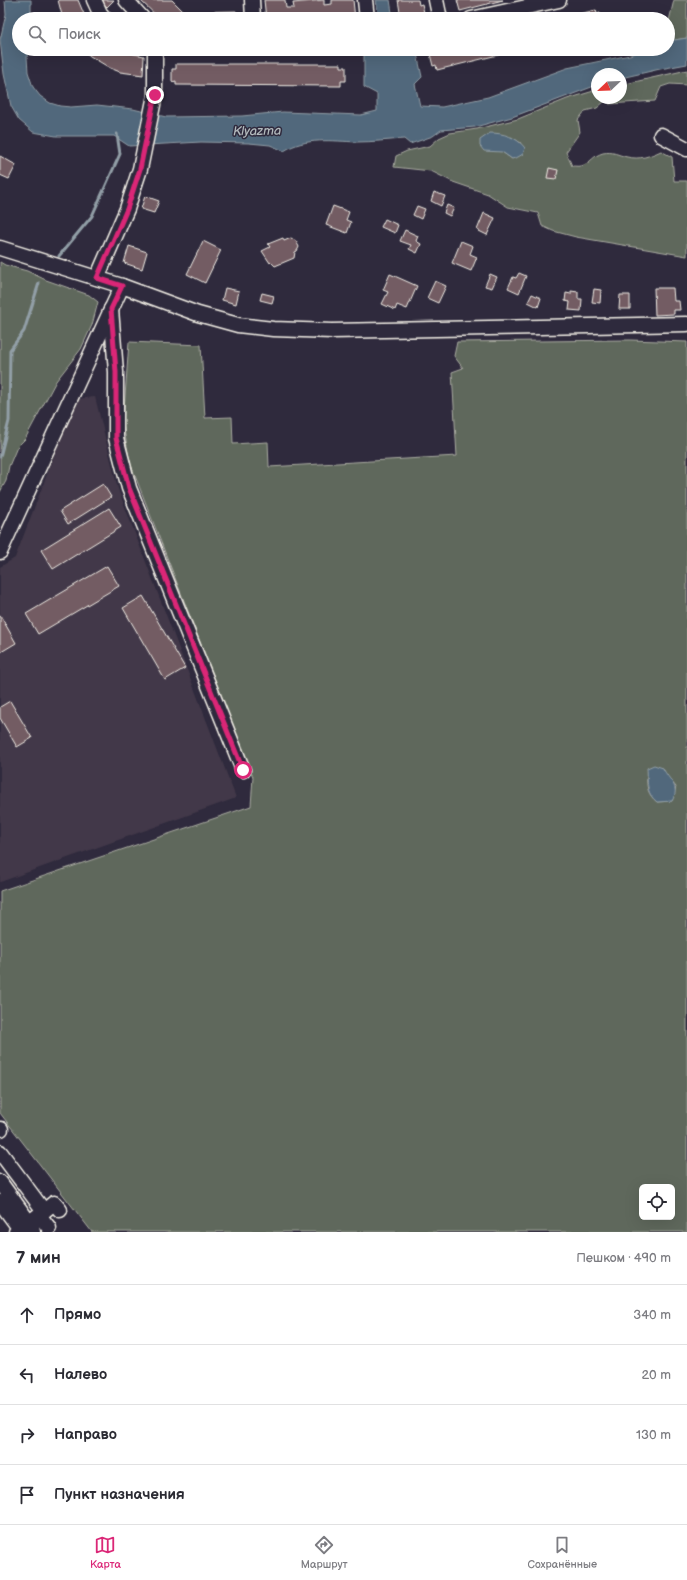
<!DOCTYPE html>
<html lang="ru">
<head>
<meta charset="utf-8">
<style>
  body { margin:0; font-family:"Balsamiq Sans",sans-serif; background:#f2f2f3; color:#2b2b33 }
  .controls { position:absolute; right:12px; bottom:12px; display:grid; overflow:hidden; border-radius:6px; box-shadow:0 4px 16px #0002 }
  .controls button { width:36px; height:36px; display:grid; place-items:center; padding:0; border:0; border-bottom:1px solid #e1e1e2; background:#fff; color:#2b2b33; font:20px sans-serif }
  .compass { position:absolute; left:591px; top:68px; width:36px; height:36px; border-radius:50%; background:#fff; box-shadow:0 4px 16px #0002; rotate:247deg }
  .stop { position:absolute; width:12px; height:12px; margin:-9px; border:3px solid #db2777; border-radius:50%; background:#fff }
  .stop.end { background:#db2777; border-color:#fff; box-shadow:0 1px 4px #0008 }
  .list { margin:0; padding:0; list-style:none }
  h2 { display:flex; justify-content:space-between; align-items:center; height:52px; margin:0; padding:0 16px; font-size:17px }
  h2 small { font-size:13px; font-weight:400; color:#7c7c81 }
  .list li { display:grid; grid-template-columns:26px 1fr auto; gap:12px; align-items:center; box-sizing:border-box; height:60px; padding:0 16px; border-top:1px solid #e1e1e2 }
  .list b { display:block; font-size:15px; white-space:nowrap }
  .list em { font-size:13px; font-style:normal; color:#7c7c81 }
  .icon { flex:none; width:22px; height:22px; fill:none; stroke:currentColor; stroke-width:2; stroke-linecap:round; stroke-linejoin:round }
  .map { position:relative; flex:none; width:687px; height:1232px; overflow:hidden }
  .search { position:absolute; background:#fff; box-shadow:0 4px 16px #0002; left:12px; right:12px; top:12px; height:44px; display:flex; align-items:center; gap:10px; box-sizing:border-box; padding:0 14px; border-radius:22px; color:#7c7c81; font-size:15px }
  .sheet { height:292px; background:#fff }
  nav { display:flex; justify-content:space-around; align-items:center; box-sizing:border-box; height:56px; border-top:1px solid #e1e1e2; background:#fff; font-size:11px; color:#7c7c81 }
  nav a { display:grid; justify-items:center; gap:2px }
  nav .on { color:#db2777 }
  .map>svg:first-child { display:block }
  .built { fill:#433949 }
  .green { fill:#5f685b; stroke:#aaaca2; fill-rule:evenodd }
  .water { fill:#51687c; stroke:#929fa7 }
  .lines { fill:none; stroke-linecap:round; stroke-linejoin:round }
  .stream { stroke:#929fa7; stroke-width:3 }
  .building { fill:#735b64; stroke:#f4f1e8 }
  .minor-casing { stroke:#f4f1e8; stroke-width:17 }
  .minor { stroke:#2f2a3d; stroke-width:14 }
  .route { stroke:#db2777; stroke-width:5 }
  .labels { text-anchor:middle; stroke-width:3; stroke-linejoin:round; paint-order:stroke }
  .water-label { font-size:13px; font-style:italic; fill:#b3babd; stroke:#2f2a3d }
</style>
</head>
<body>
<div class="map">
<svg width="687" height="1232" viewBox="0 0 687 1232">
  <rect width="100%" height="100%" fill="#2f2a3d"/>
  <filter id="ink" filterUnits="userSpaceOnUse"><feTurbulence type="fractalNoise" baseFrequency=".025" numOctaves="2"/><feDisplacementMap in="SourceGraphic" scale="8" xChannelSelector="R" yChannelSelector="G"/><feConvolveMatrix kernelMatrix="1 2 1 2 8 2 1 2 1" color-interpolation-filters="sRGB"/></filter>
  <g filter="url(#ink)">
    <path class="built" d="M95,397L118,489L236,798L0,882V567L15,558L76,399Z"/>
    <g class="green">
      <path d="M674,0H687V38L668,41V25Z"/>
      <path d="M687,70V85L670,84L661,87L655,101L609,104L612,98H621V85Z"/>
      <path d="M597,90V98H606V100L597,108L585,111L578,120L580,132L566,152L572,166C575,166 581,167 584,165C592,161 593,156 603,153C613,151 618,155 627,157C640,160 650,156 661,151L672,157L674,181H687V256L576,237L553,231L542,226L538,213L508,207L488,194L453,182L431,171L394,167L396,156L407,151L430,146L439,138L450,133L477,129L518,119L567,99ZM511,137L521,143L512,159L502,152Z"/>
      <path d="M0,262L5,265L27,271L46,280L89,295L98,302L92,325L81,349L56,381L25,439L17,447L9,466L6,481L0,492Z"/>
      <path d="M630,340L687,342V1232H92L0,1113V891L251,806L253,777L130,463L123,424L129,342L201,345L205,418L232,417L233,444L268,442L269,467L457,456L452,372L463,368L454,356L457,342ZM663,768L666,775L676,787L672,801L657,802C648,795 646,787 647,775ZM642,1187H672V1217H642Z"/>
    </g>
    <g class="water">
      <path d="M5,0H31V19H19V49H29L27,57L28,72L33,87L40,96L50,103L60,106L71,107L97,105L133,109L166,117L242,116L283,112L361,115L377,111V94L364,87V49H416L422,77L415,84L420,106L442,107L488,97L567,68L630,55L645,49H668V41L687,38V64L660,69L621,78V74H597V85L512,117L475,127L441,130L433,136L410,144L404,139C388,140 373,142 357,142C333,141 305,137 284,151L270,145L249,143L201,142L129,146L114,136H56L33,132L19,120L11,106L4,74L0,40L6,14Z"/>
      <path d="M376,0H390L393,19H379Z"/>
      <path d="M490,133C503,133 517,137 525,148L523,154L518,157L512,159L502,152L484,151L480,146V140Z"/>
      <path d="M654,765L663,768C669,781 681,786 672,801L657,802C645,792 648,782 647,768Z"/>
    </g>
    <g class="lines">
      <g class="stream">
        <path d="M59,256L92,216L120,154L117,134"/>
        <path d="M0,457L9,421L10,350L24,331L39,283"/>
      </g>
    </g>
    <g class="building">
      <path d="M58,0H78L86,19H63Z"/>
      <path d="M100,0H114L107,7Z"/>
      <path d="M140,0H172L184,12L236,11V14H240L241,19H160Z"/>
      <path d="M264,0H285L286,8H294L293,3L324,0V5L332,4V0H353L355,19H266Z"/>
      <path d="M398,0H418L419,5L422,4L425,17L405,19L403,12H400Z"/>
      <path d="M457,0H503L460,11Z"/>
      <path d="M596,10L597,14L600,13L601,19H557Z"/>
      <path d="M82,49H118L134,54L144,56L143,75L120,72L110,68L90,56Z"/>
      <path d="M433,49H522L437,70L436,65L433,66L430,54L434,53Z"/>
      <path d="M176,64H341V67H346V81H341V86L176,85V81L172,82V69H176Z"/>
      <path d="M0,156L16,165L9,179L0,175Z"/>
      <path d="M549,168L558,170L556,179L547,178Z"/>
      <path d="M434,192L445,196L441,206L431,201Z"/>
      <path d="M145,196L159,201L154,213L141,209Z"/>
      <path d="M447,205L454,208L450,216L444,213Z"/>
      <path d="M333,206L349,212L346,220L351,222L347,233L326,225Z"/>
      <path d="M417,206L425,209L421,219L413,215Z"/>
      <path d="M484,213L495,218L487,235L477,230Z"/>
      <path d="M385,219L398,225L395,233L381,227Z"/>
      <path d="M405,230L418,236L416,241L421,244L417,253L409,249L411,245L400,241Z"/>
      <path d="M283,238L284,241L291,238L296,241L299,247L297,251L295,252L294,258L275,266L271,262L270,263L262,251L270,247L268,244Z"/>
      <path d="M203,241L221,250L205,283L187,274Z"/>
      <path d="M461,241L473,246L470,254L477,257L471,271L452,263Z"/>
      <path d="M129,246L147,252L142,269L124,263Z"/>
      <path d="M519,273L526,276L519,293L508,288L513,277L516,278Z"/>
      <path d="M390,274L417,286L407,309L397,305L395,310L382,304L388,292L383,290Z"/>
      <path d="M490,274L497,277L492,288L485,286Z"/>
      <path d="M435,281L446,286L438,303L427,298Z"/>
      <path d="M225,288L239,291L236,304L222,300Z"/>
      <path d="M654,288H673L674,301H679L680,310H674V314L655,315Z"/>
      <path d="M594,289L601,290L600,303L592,302Z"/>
      <path d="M571,291L578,292V299H582L581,311L569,310L570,302L565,301L566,293L571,294Z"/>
      <path d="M262,293L274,296L272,303L260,300Z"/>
      <path d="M532,294L541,298L538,307L528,302Z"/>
      <path d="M620,295H630V309H619Z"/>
      <path d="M103,484L111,497L68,524L60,511Z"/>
      <path d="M109,508L121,527L53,569L41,550Z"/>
      <path d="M107,566L119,586L38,634L26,614Z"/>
      <path d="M143,596L185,668L165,680L123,608Z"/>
      <path d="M0,615L16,643L1,652L0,651Z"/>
      <path d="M10,701L32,738L17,747L0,718V707Z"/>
    </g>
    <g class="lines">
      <g class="minor-casing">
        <g id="minor">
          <path d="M94,0L100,13L105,19"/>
          <path d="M126,0L143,19"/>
          <path d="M252,0L253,19"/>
          <path d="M365,0L367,19"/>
          <path d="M436,0L440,19"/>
          <path d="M471,19L559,0"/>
          <path d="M661,135L687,149"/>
          <path d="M0,248L122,286L198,314L238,325L273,329L332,331L687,324"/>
          <path d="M97,278L127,209L140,169L155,95V49"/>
          <path d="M111,309L116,372V438L129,488L243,770"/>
          <path d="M0,552L122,286"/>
          <path d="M0,1129H1"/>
          <path d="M0,1152L44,1211L16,1232"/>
          <path d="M0,1182L32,1226L33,1232"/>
          <path d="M0,1202L20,1229"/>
          <path d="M44,1211L54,1203L60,1210"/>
          <path d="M39,1215L49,1228"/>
        </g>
      </g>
      <use href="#minor" class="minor"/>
    </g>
  </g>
  <g class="lines" filter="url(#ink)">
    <path class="route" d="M155,95L140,169L127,209L97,278L122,286L111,309L116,372V438L129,488L243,770"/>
  </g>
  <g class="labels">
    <g class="water-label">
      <text transform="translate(257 130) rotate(-1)" y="5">Klyazma</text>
    </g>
  </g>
</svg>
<div class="controls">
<button><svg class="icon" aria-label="locate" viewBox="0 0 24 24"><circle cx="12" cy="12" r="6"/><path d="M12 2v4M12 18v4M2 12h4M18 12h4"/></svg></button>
</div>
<svg class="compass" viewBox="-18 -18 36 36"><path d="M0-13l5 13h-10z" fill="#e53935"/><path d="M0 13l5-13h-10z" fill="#7c7c81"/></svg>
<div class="stop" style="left:243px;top:770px"></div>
<div class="stop end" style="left:155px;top:95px"></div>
<div class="search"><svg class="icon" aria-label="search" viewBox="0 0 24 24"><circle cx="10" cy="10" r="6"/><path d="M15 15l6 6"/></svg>Поиск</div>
</div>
<section class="sheet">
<h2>7 мин<small>Пешком · 490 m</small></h2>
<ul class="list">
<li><svg class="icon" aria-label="ahead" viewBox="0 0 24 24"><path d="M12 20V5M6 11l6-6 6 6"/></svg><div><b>Прямо</b></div><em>340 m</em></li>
<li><svg class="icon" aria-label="left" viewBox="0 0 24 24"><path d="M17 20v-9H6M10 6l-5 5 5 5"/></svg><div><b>Налево</b></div><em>20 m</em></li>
<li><svg class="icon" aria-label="right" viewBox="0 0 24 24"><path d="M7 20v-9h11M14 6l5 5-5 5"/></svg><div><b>Направо</b></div><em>130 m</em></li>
<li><svg class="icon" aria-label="arrive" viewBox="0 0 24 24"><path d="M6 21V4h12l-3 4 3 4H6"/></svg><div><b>Пункт назначения</b></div></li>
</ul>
</section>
<nav>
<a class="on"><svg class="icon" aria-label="map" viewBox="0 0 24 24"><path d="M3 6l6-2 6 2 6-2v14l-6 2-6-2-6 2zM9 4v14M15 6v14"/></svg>Карта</a>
<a><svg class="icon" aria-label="directions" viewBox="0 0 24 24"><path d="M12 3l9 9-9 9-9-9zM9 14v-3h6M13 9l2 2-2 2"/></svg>Маршрут</a>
<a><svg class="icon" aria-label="saved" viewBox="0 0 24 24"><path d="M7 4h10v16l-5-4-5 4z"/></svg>Сохранённые</a>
</nav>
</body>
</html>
